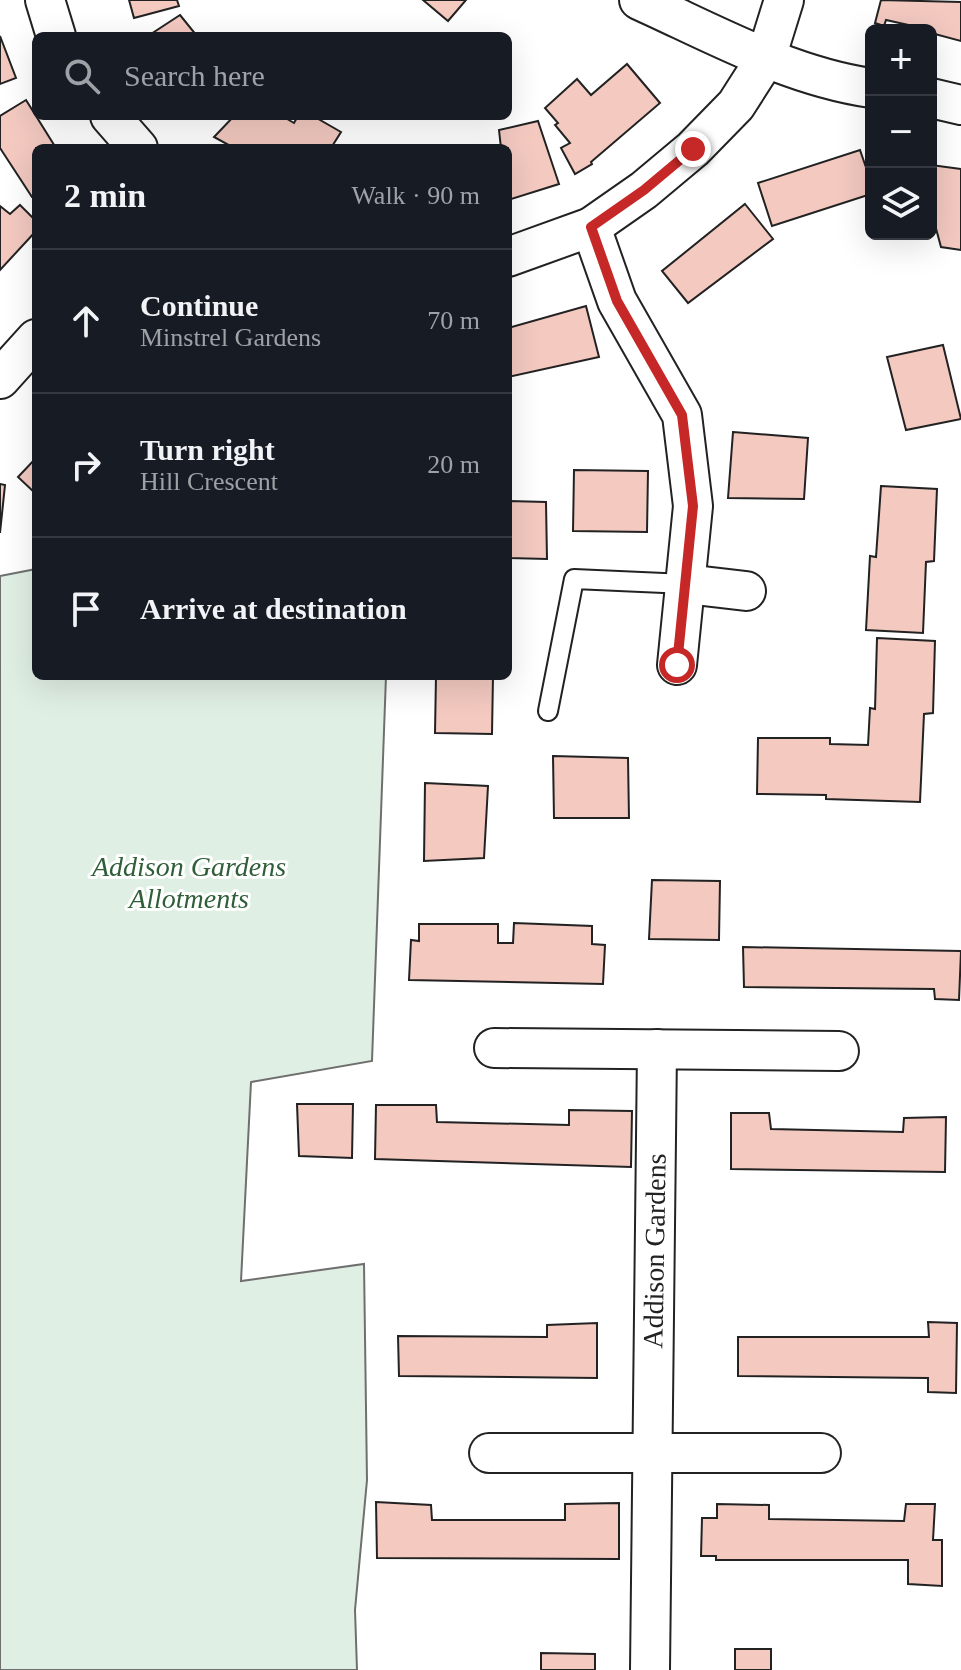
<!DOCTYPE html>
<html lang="en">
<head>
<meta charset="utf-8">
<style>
  body { margin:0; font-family:Georgia,serif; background:#242831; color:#f1f3f6 }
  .controls { position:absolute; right:24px; top:24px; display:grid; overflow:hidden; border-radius:12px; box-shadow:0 8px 32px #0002 }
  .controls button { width:72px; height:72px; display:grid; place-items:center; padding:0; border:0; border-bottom:2px solid #363941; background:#171b24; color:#f1f3f6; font:40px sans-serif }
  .stop { position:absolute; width:24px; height:24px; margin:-18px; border:6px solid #c62828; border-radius:50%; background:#fff }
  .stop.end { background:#c62828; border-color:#fff; box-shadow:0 2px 8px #0008 }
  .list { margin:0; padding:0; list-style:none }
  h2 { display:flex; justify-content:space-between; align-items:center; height:104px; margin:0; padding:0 32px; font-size:34px }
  h2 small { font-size:26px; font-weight:400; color:#9ea1a6 }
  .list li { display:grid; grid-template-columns:52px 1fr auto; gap:24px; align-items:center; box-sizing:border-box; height:144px; padding:0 32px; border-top:2px solid #363941 }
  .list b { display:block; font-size:30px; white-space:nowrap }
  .list p { margin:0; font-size:26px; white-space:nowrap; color:#9ea1a6 }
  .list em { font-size:26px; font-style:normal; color:#9ea1a6 }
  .icon { flex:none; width:44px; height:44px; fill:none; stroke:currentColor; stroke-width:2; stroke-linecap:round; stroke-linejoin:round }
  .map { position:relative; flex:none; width:961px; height:1670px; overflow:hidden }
  .search { position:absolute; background:#171b24; box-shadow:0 8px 32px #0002; left:32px; top:32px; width:480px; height:88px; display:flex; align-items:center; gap:20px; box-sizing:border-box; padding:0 28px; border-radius:12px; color:#9ea1a6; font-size:30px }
  .panel { position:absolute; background:#171b24; box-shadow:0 8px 32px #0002; left:32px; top:144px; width:480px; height:536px; border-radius:12px }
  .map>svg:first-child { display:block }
  .green { fill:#e0efe3; stroke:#6f6f6f; stroke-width:2 }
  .building { fill:#f3c9c0; stroke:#222; stroke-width:2 }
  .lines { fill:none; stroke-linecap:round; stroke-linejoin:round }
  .lane-casing { stroke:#222; stroke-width:22 }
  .street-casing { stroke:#222; stroke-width:42 }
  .lane { stroke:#fff; stroke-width:18 }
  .street { stroke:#fff; stroke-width:38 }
  .route { stroke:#c62828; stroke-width:10 }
  .labels { text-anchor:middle; stroke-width:6; stroke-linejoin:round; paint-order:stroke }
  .park-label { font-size:28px; font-style:italic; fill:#2f5e38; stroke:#fff }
  .street-label { font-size:28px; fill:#222; stroke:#fff }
</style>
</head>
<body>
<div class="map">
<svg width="961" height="1670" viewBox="0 0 961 1670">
  <rect width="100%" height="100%" fill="#fff"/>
  <path class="green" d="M36,569V676H386L372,1061L251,1082L241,1281L364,1264L367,1480L355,1610L357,1670H0V576Z"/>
  <g class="building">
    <path d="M129,0H177L179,6L134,18Z"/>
    <path d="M423,0H466L448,21Z"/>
    <path d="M881,0L961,2V41L931,33V30L886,20L884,26L875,23Z"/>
    <path d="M180,15L197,36H148Z"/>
    <path d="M0,36L16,78L0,84Z"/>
    <path d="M627,64L660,103L591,162L592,164L575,174L561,148L570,143L555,125L558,123L545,108L577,79L591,95Z"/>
    <path d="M26,100L56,148H36V197H32L0,148V116Z"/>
    <path d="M234,116L250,118L251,116H282L294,123L298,116H313L341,132L331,148H234L214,137Z"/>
    <path d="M538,121L559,184L508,200V148H501L499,130Z"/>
    <path d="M860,150L871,182V194L772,226L758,183Z"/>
    <path d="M931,165L961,169V250L941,247L931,210Z"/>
    <path d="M745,204L773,239L688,303L662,271Z"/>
    <path d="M20,205L36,221V231L0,270V206L10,214Z"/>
    <path d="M586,306L599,357L508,377V328Z"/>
    <path d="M943,345L961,419L906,430L887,357Z"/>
    <path d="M733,432L808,438L804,499L728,498Z"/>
    <path d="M36,458V494L18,477Z"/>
    <path d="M574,470L648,471L647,532L573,531Z"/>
    <path d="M0,484L5,485L0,533Z"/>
    <path d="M881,486L937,489L934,561L926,562L923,633L866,630L870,556L876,557Z"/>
    <path d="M508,501L546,502L547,559L508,558Z"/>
    <path d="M877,638L935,641L933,713L924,714L920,802L826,799V795L757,794L758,738H830V744L868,745L870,708L875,709Z"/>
    <path d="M436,676H493L492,734L435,733Z"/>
    <path d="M553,756L628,758L629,818H554Z"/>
    <path d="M425,783L488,786L484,858L424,861Z"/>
    <path d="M652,880L720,881L719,940L649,939Z"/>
    <path d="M514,923L592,926V944L605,945L603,984L409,980L411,940L419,941V924H498V943H513Z"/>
    <path d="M743,947L961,951L959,1000L935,999L934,989L744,987Z"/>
    <path d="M297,1104H353L352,1158L299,1156Z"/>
    <path d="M376,1105H436L437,1122L569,1125V1110L632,1111L631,1167L375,1159Z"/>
    <path d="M731,1113H769L771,1129L903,1132L904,1118L946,1117L945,1172L731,1169Z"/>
    <path d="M928,1322L957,1323L956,1393L928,1392V1378L738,1376V1337H929Z"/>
    <path d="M597,1323V1378L399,1376L398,1336L547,1337V1325Z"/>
    <path d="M376,1502L431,1505L432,1520H565V1504L619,1503V1559L377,1558Z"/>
    <path d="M717,1504L769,1505V1519L904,1521L906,1504H935L933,1540H942V1586L908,1584V1560H716V1556H701L702,1518H717Z"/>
    <rect x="735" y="1649" width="36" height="21"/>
    <path d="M541,1653L595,1654V1670H541Z"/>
  </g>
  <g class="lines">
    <g class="lane-casing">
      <path id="lane" d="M548,711L574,579L686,584"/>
    </g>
    <g class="street-casing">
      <g id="street">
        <path d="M45,0L56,36"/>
        <path d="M639,0C714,34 789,76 871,88"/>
        <path d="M931,98L961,105"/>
        <path d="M110,116L138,148"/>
        <path d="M591,227L617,301L682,415L693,506L677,665"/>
        <path d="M508,257L591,227L644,190L693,149L736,105L766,58L784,0"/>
        <path d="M0,379L36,339"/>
        <path d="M686,584L746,591"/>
        <path d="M494,1048L839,1051"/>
        <path d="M489,1453H821"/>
        <path d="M650,1670L657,1049"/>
      </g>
    </g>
    <use href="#lane" class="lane"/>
    <use href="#street" class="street"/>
  </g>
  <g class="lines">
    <path class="route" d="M677,665L693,506L682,415L617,301L591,227L644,190L693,149"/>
  </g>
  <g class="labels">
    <g class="park-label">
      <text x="189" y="876">Addison Gardens<tspan x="189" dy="32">Allotments</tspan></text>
    </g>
    <g class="street-label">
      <text transform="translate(654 1251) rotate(-89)" y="10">Addison Gardens</text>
    </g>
  </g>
</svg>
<div class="controls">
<button>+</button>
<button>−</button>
<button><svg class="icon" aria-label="layers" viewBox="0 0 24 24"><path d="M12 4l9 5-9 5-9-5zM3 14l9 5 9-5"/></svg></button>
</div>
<div class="stop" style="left:677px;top:665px"></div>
<div class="stop end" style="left:693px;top:149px"></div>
<div class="search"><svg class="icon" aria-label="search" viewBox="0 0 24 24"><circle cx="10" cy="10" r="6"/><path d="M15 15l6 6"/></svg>Search here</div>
<section class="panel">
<h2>2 min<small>Walk · 90 m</small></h2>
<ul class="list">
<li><svg class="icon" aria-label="ahead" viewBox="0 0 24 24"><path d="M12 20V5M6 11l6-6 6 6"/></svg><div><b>Continue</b><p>Minstrel Gardens</p></div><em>70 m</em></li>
<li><svg class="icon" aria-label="right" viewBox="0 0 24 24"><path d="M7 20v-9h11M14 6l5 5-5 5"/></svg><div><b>Turn right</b><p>Hill Crescent</p></div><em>20 m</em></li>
<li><svg class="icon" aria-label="arrive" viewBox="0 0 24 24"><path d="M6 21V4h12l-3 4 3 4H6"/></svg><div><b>Arrive at destination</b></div></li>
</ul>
</section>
</div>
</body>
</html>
